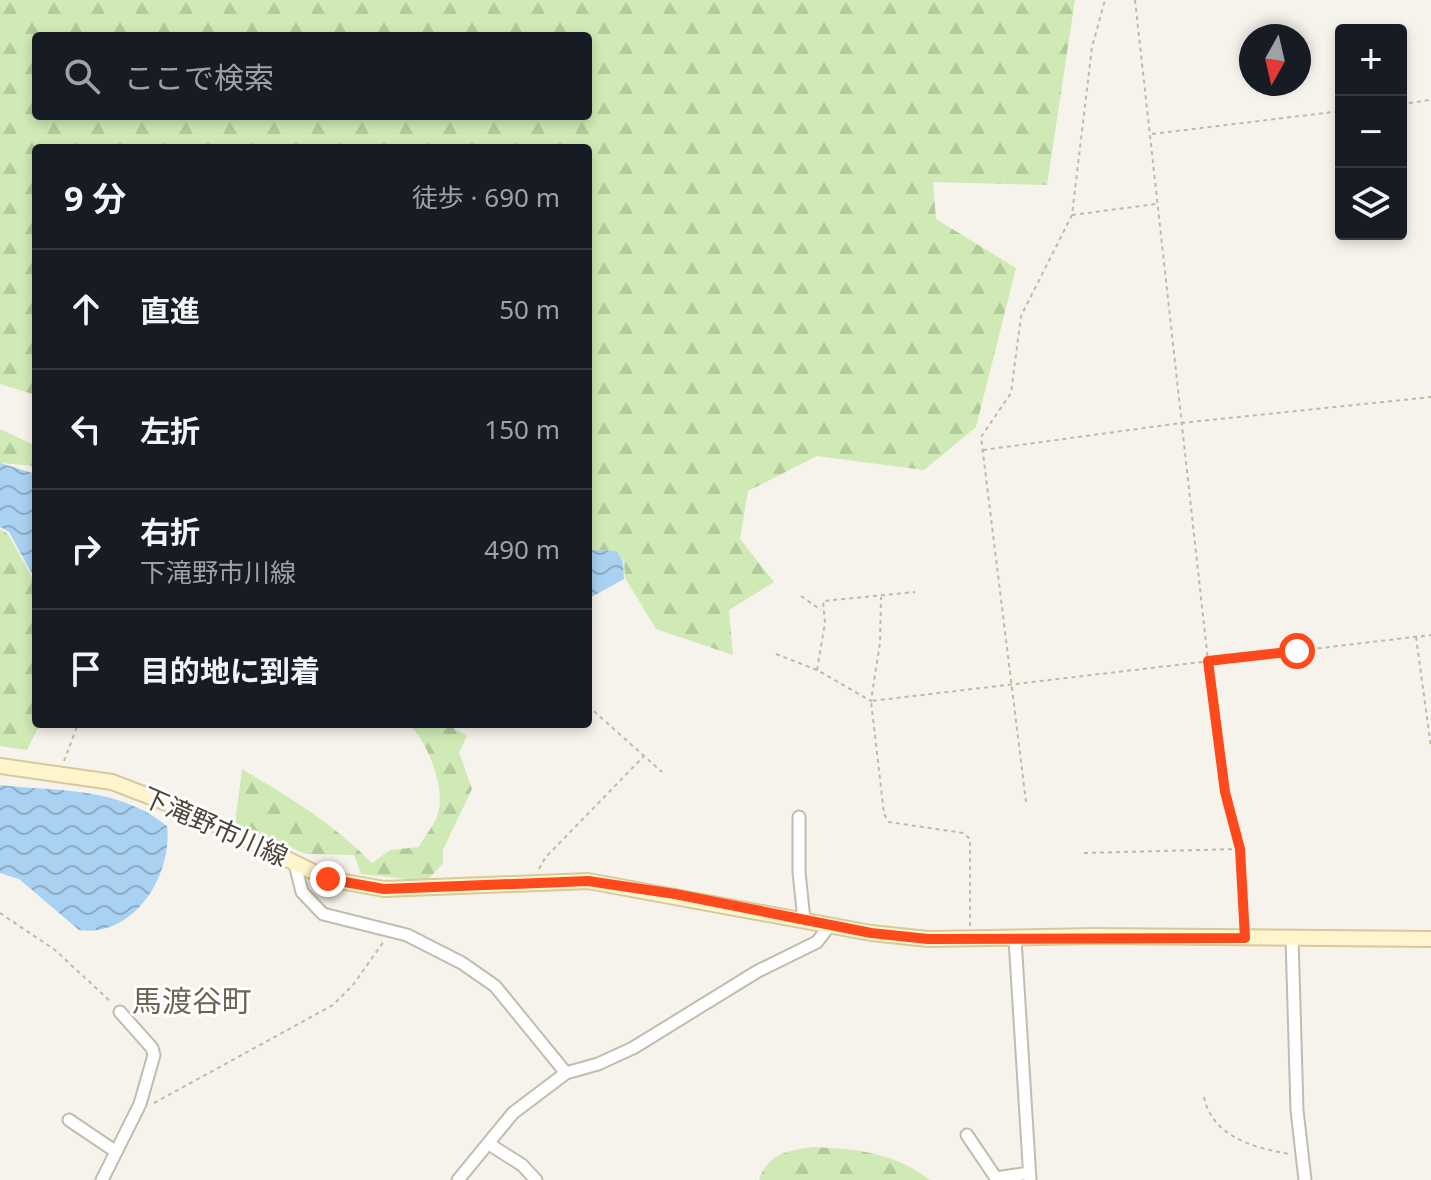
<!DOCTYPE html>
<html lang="ja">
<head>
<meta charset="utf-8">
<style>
  body { margin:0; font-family:"Noto Sans","Noto Sans JP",sans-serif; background:#20242c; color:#f1f3f6 }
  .controls { position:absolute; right:24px; top:24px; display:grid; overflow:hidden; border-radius:8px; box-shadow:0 4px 12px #0003 }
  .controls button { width:72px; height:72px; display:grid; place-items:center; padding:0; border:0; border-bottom:2px solid #363941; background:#171b24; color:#f1f3f6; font:40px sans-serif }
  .compass { position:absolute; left:1239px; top:24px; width:72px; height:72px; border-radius:50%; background:#171b24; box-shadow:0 4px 12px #0003; rotate:188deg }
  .stop { position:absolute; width:24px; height:24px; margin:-18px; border:6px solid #fd491c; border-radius:50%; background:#fff }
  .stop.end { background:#fd491c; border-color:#fff; box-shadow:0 2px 8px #0008 }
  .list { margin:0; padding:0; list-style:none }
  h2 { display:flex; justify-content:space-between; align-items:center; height:104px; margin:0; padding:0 32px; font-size:34px }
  h2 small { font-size:26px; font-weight:400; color:#9ea1a6 }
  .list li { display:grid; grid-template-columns:52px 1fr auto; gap:24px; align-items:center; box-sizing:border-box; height:120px; padding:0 32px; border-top:2px solid #363941 }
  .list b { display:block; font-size:30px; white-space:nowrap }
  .list p { margin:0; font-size:26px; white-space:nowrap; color:#9ea1a6 }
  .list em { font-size:26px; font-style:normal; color:#9ea1a6 }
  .icon { flex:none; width:44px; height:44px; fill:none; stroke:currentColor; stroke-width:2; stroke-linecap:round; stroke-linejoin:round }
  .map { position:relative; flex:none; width:1431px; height:1180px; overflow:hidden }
  .search { position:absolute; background:#171b24; box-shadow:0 4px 12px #0003; left:32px; top:32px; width:560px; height:88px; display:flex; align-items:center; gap:20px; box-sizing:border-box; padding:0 28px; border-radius:8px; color:#9ea1a6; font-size:30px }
  .panel { position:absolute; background:#171b24; box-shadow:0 4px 12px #0003; left:32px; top:144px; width:560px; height:584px; border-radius:8px }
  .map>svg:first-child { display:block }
  .forest { fill:url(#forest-firs); fill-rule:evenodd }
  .water { fill:url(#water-waves) }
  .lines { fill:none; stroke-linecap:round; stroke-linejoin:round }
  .street-casing { stroke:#c2bcae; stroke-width:15 }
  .secondary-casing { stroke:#d6c99b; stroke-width:18 }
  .path { stroke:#c4b99f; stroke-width:2; stroke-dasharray:4 4; stroke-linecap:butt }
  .street { stroke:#fff; stroke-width:11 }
  .secondary { stroke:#fff5cd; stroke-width:14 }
  .route { stroke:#fd491c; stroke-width:10 }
  .labels { text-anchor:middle; stroke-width:6; stroke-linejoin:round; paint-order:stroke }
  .street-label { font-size:26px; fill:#4b4539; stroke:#fff }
  .quarter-label { font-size:30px; fill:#6e6350; stroke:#fff }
</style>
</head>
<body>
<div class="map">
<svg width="1431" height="1180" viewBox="0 0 1431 1180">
  <defs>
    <pattern id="forest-firs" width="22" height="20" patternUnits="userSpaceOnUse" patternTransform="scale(2)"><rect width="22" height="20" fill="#cfeab5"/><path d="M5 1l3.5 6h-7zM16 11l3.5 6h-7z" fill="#b3ca9c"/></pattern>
    <pattern id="water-waves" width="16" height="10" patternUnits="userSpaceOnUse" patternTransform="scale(2)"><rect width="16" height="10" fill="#a9d1f2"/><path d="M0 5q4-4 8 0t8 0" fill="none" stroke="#8cabc5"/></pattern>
  </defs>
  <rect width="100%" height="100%" fill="#f6f3ec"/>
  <g class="forest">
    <path d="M0,0H1075L1047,185L933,182L936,219L1016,268L976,427L924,470L817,456L748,491L740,539L774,582L729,610L733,655L656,629L625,578L624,562L617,551L588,550V148H36V395L0,384ZM588,36V116H36V36Z"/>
    <path d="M0,429L36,446V466L0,463Z"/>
    <path d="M0,529L8,534L36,584V724H40L27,750L0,746Z"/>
    <path d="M408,724H446L467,736L459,752L472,789L443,850V864L426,881L361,874L354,855L306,854L235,824L242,769C289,797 334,824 372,863L390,850L419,847C425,836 435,824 438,813C446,789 427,739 408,724Z"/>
    <path d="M814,1147C858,1149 895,1153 930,1180H759C768,1153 789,1150 814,1147Z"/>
  </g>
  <g class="water">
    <path d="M0,463L36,474V581L9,532L0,527Z"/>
    <path d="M588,550L617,551L623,562L624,579L588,599Z"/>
    <path d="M0,785C61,792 117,786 167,826C173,875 134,938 79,930L19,879L0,873Z"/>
  </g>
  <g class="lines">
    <g class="street-casing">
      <g id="street">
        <path d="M799,817V872L804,920"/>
        <path d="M295,864L302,892L323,914L407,935L462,963L495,986L566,1073"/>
        <path d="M1292,937L1297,1110L1305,1180"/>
        <path d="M1015,939L1030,1180"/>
        <path d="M69,1120L115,1151"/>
        <path d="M967,1135L996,1178L1029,1173"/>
        <path d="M489,1144L522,1165L536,1180"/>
        <path d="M102,1180L140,1104L154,1055L152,1048L120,1012"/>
        <path d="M458,1180L513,1113L566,1073L598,1064L633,1048L758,971L817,942L830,925"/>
      </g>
    </g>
    <g class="secondary-casing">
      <path id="secondary" d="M0,766L112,782L190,812L328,879L384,889L588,881L871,933L928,939L1095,936L1431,939"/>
    </g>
    <g class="path">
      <path d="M1135,0L1208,661L1225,792L1240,849L1244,924"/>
      <path d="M1401,104L1431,100"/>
      <path d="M1152,134L1341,111"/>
      <path d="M1072,215L1156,204"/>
      <path d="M983,450L1181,423L1431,397"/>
      <path d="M801,596L821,610"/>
      <path d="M1416,637L1431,747"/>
      <path d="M776,654L817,670L871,701L880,643L881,597"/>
      <path d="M817,670L825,623L823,601L915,592"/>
      <path d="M588,706L662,772"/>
      <path d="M64,761L78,724"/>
      <path d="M1026,802L981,437L1011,393L1021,316L1072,215L1092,47L1105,0"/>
      <path d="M1084,853L1238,849"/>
      <path d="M539,869L545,858L644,756"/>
      <path d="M0,913L55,950L111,1002"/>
      <path d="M970,926V839L963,833L889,822L884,814L871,701L1431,635"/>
      <path d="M1204,1097C1212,1137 1255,1148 1289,1154"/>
      <path d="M154,1103L333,1005L353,985L384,941"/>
    </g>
    <use href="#street" class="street"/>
    <use href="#secondary" class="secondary"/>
  </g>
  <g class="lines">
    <path class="route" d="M328,879L384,889L588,881L675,894L871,933L928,939L1245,938L1240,849L1225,792L1208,661L1297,651"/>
  </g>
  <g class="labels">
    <g class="street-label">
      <text transform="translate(215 827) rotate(24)" y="9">下滝野市川線</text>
    </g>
    <g class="quarter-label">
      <text x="192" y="1012">馬渡谷町</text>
    </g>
  </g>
</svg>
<div class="controls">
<button>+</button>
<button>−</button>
<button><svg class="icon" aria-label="layers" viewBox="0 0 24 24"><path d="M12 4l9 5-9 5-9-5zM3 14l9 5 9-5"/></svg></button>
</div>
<svg class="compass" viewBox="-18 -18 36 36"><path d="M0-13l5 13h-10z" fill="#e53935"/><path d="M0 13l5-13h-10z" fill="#9ea1a6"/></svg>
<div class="stop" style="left:1297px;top:651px"></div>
<div class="stop end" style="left:328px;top:879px"></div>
<div class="search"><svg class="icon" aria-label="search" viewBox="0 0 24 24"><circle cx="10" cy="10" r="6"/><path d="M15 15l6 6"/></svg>ここで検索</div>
<section class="panel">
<h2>9 分<small>徒歩 · 690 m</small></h2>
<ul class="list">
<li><svg class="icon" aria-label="ahead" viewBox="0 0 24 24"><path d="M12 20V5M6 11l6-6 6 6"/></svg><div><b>直進</b></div><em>50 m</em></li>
<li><svg class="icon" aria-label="left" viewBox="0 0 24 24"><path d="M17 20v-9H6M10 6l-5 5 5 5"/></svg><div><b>左折</b></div><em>150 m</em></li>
<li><svg class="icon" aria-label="right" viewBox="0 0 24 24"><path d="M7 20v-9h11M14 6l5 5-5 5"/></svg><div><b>右折</b><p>下滝野市川線</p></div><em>490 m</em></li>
<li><svg class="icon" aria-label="arrive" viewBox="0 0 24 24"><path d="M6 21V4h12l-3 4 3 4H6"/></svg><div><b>目的地に到着</b></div></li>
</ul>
</section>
</div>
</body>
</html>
